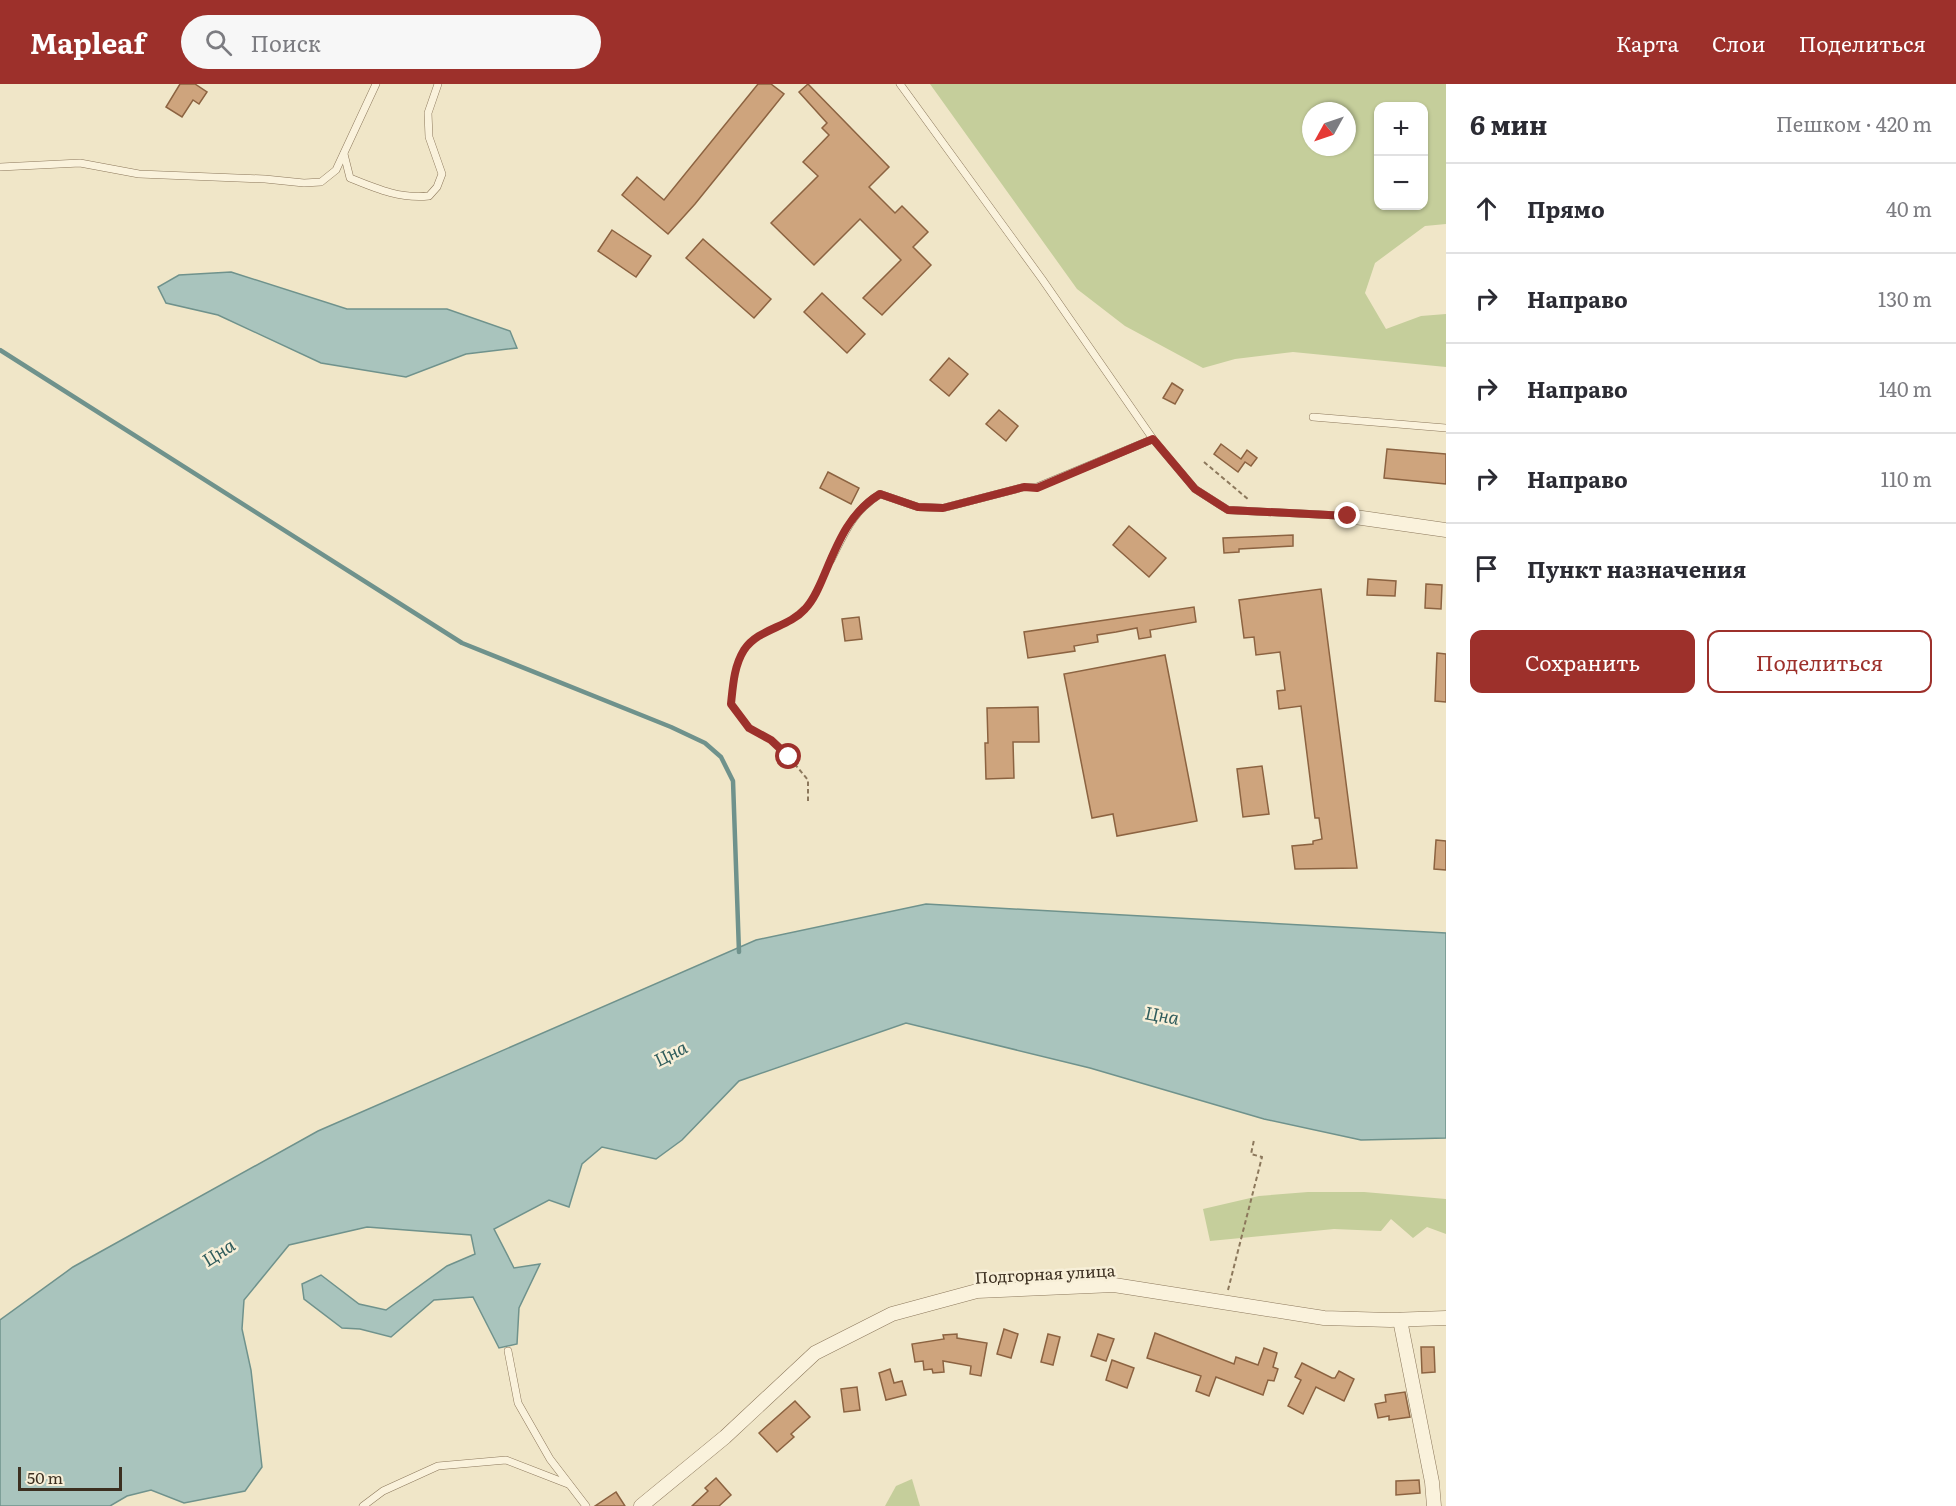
<!DOCTYPE html>
<html lang="ru">
<head>
<meta charset="utf-8">
<style>
  body { margin:0; font-family:Literata,serif; background:#f7f7f7; color:#2b2b33 }
  .controls { position:absolute; right:18px; top:18px; display:grid; overflow:hidden; border-radius:12px; box-shadow:0 2px 4px #0004 }
  .controls button { width:54px; height:54px; display:grid; place-items:center; padding:0; border:0; border-bottom:2px solid #e1e1e2; background:#fff; color:#2b2b33; font:30px sans-serif }
  .compass { position:absolute; left:1302px; top:18px; width:54px; height:54px; border-radius:50%; background:#fff; box-shadow:0 2px 4px #0004; rotate:230deg }
  .scale { position:absolute; left:18px; bottom:15px; width:104px; box-sizing:border-box; padding-left:6px; border:3px solid #3c2f20; border-top:0; font-size:16px; line-height:21px; white-space:nowrap; color:#3c2f20; -webkit-text-stroke:4px #f7efd8; paint-order:stroke }
  .stop { position:absolute; width:18px; height:18px; margin:-14px; border:4px solid #9d302b; border-radius:50%; background:#fff }
  .stop.end { background:#9d302b; border-color:#fff; box-shadow:0 2px 6px #0008 }
  .list { margin:0; padding:0; list-style:none }
  h2 { display:flex; justify-content:space-between; align-items:center; height:78px; margin:0; padding:0 24px; font-size:26px }
  h2 small { font-size:20px; font-weight:400; color:#7c7c81 }
  .list li { display:grid; grid-template-columns:39px 1fr auto; gap:18px; align-items:center; box-sizing:border-box; height:90px; padding:0 24px; border-top:2px solid #e1e1e2 }
  .list b { display:block; font-size:22px; white-space:nowrap }
  .list em { font-size:20px; font-style:normal; color:#7c7c81 }
  .actions { display:flex; gap:12px; padding:18px 24px }
  .actions a { flex:1; padding:14px 0; border:2px solid #9d302b; border-radius:12px; text-align:center; font-size:21px; color:#9d302b }
  .actions .main { background:#9d302b; color:#fff }
  .icon { flex:none; width:33px; height:33px; fill:none; stroke:currentColor; stroke-width:2; stroke-linecap:round; stroke-linejoin:round }
  .map { position:relative; flex:none; width:1446px; height:1422px; overflow:hidden }
  header { display:flex; align-items:center; gap:36px; box-sizing:border-box; height:84px; padding:0 30px; background:#9d302b; color:#fff }
  header strong { font-size:28px }
  nav { display:flex; gap:33px; margin-inline-start:auto; font-size:21px }
  .search { width:420px; height:54px; background:#f7f7f7; display:flex; align-items:center; gap:15px; box-sizing:border-box; padding:0 21px; border-radius:33px; color:#7c7c81; font-size:22px }
  main { display:flex }
  aside { flex:1; background:#fff }
  .map>svg:first-child { display:block }
  .green { fill:#c5ce9b; fill-rule:evenodd }
  .water { fill:#a9c4bd; stroke:#6f928c; stroke-width:1.5 }
  .lines { fill:none; stroke-linecap:round; stroke-linejoin:round }
  .stream { stroke:#6f928c; stroke-width:4.5 }
  .building { fill:#cea47d; stroke:#8c6341; stroke-width:1.5 }
  .lane-casing { stroke:#8c785c; stroke-width:8 }
  .street-casing { stroke:#8c785c; stroke-width:15 }
  .path { stroke:#8c785c; stroke-width:2; stroke-dasharray:4.5 3; stroke-linecap:butt }
  .lane { stroke:#faf2dc; stroke-width:7 }
  .street { stroke:#faf2dc; stroke-width:14 }
  .route { stroke:#9d302b; stroke-width:8 }
  .labels { text-anchor:middle; stroke-width:5; stroke-linejoin:round; paint-order:stroke }
  .street-label { font-size:16px; fill:#3c2f20; stroke:#f7efd8 }
  .water-label { font-size:18px; font-style:italic; fill:#2f5c5c; stroke:#f7efd8 }
</style>
</head>
<body>
<header>
<strong>Mapleaf</strong>
<div class="search"><svg class="icon" aria-label="search" viewBox="0 0 24 24"><circle cx="10" cy="10" r="6"/><path d="M15 15l6 6"/></svg>Поиск</div>
<nav><a>Карта</a><a>Слои</a><a>Поделиться</a></nav>
</header>
<main>
<div class="map">
<svg width="1446" height="1422" viewBox="0 0 1446 1422">
  <rect width="100%" height="100%" fill="#f0e6c8"/>
  <g class="green">
    <path d="M930,0H1446V140L1425,142L1375,179L1365,209L1386,245L1421,232L1446,230V283L1293,268L1235,275L1203,284L1125,242L1077,205ZM1378,22H1424V122H1378ZM1311,27H1347V63H1311Z"/>
    <path d="M1308,1108H1364L1446,1115V1150L1427,1143L1413,1154L1391,1135L1381,1147L1334,1145L1210,1157L1203,1125L1259,1112Z"/>
    <path d="M912,1395L920,1422H885L896,1402Z"/>
  </g>
  <g class="water">
    <path d="M231,188L347,225H447L510,247L517,264L466,270L406,293L321,279L218,231L166,219L158,203L179,191Z"/>
    <path d="M926,820L1446,849V1054L1361,1056L1264,1035L1090,984L906,939L739,997L682,1056L656,1075L602,1063L582,1080L569,1123L549,1116L494,1145L514,1184L540,1180L519,1224L517,1260L499,1264L473,1213L434,1216L391,1253L360,1245L342,1244L304,1215L302,1200L321,1191L359,1220L386,1226L447,1182L475,1170L471,1151L367,1143L289,1161L244,1216L242,1245L251,1286L262,1383L245,1407L184,1419L151,1406L127,1412L110,1422H0V1236L73,1183L318,1047L756,856Z"/>
  </g>
  <g class="lines">
    <path class="stream" d="M0,266L462,559L671,643L705,659L721,673L733,697L739,868"/>
  </g>
  <g class="building">
    <path d="M180,0H195L207,8L199,20L193,16L182,33L166,23Z"/>
    <path d="M758,0H771L784,10L695,120L668,150L622,111L637,93L664,116Z"/>
    <path d="M808,0L889,83L869,103L895,129L902,122L928,148L913,163L931,181L882,231L863,214L901,176L860,135L814,181L771,139L818,92L803,78L829,51L822,44L827,39L799,8Z"/>
    <path d="M612,146L651,172L636,193L598,167Z"/>
    <path d="M703,155L771,215L754,234L686,174Z"/>
    <path d="M822,209L865,250L847,269L804,228Z"/>
    <path d="M949,274L968,290L949,312L930,296Z"/>
    <path d="M1172,299L1183,306L1175,320L1163,314Z"/>
    <path d="M999,326L1018,342L1006,357L986,340Z"/>
    <path d="M1221,360L1241,375L1247,366L1257,374L1251,382L1245,378L1238,388L1214,370Z"/>
    <path d="M1387,365L1446,370V400L1384,394Z"/>
    <path d="M828,388L859,404L851,420L820,404Z"/>
    <path d="M1129,442L1166,474L1149,493L1113,461Z"/>
    <path d="M1293,451V462L1239,465V468L1224,469L1223,454Z"/>
    <path d="M1368,495L1396,497L1395,512L1367,511Z"/>
    <path d="M1426,500L1442,501L1441,525L1425,524Z"/>
    <path d="M1321,505L1357,784L1295,785L1292,762L1313,760V757L1322,755L1319,734H1315L1301,622L1279,625L1277,607L1285,606L1280,568L1256,571L1254,553L1244,554L1239,516Z"/>
    <path d="M1194,523L1196,538L1150,546L1151,553L1139,555L1137,544L1116,548L1097,551L1098,558L1074,562L1075,567L1028,574L1024,548Z"/>
    <path d="M859,533L862,555L845,557L842,535Z"/>
    <path d="M1437,569L1446,570V618L1435,617Z"/>
    <path d="M1165,571L1197,737L1117,752L1113,730L1092,734L1064,590Z"/>
    <path d="M1038,623L1039,658H1013L1014,694L986,695L985,659H988L987,624Z"/>
    <path d="M1262,682L1269,730L1243,733L1237,685Z"/>
    <path d="M1436,756L1446,757V786L1434,785Z"/>
    <path d="M1004,1245L1018,1250L1011,1274L997,1270Z"/>
    <path d="M1155,1249L1234,1280L1236,1273L1258,1281L1264,1264L1277,1269L1273,1283L1278,1285L1274,1297L1268,1296L1263,1311L1216,1293L1209,1312L1196,1307L1201,1292L1147,1274Z"/>
    <path d="M957,1250V1254L987,1259L981,1292L970,1290L971,1282L943,1277L944,1288L933,1289L932,1285L924,1286L923,1277L915,1278L912,1260L944,1255L943,1251Z"/>
    <path d="M1048,1250L1060,1253L1053,1281L1041,1278Z"/>
    <path d="M1098,1250L1114,1255L1106,1277L1091,1272Z"/>
    <path d="M1421,1263H1434L1435,1288L1422,1289Z"/>
    <path d="M1112,1276L1134,1284L1127,1304L1106,1296Z"/>
    <path d="M1302,1279L1332,1294H1335L1339,1287L1354,1295L1344,1317L1316,1303L1303,1330L1288,1322L1301,1296L1295,1293Z"/>
    <path d="M890,1285L894,1299L902,1297L906,1311L886,1316L879,1289Z"/>
    <path d="M857,1303L860,1326L844,1328L841,1305Z"/>
    <path d="M1405,1308L1410,1333L1389,1336V1332L1378,1334L1375,1320L1386,1318L1385,1311Z"/>
    <path d="M795,1317L810,1333L791,1350L794,1353L777,1368L759,1349Z"/>
    <path d="M716,1394L731,1411L719,1422H692L708,1407L705,1404Z"/>
    <path d="M1419,1396L1420,1409L1396,1411V1397Z"/>
    <path d="M616,1408L625,1422H595Z"/>
  </g>
  <g class="lines">
    <g class="lane-casing">
      <g id="lane">
        <path d="M900,0L1042,195L1153,355L1195,405L1228,426L1348,432"/>
        <path d="M344,70L350,94C377,105 400,115 429,112L437,103L442,90L429,53L428,29L438,0"/>
        <path d="M0,83L80,79L139,90L265,95L304,99L321,98L336,86L376,0"/>
        <path d="M1313,333L1446,344"/>
        <path d="M831,476C845,448 853,427 880,410L918,423L943,424L1024,403H1037L1153,355"/>
        <path d="M508,1267L518,1319L550,1375L586,1422"/>
        <path d="M363,1422L383,1407L438,1382L506,1376L568,1400"/>
      </g>
    </g>
    <g class="street-casing">
      <g id="street">
        <path d="M1348,432L1446,446"/>
        <path d="M1400,1236L1432,1398L1434,1422"/>
        <path d="M641,1422L725,1353L815,1269L892,1230L977,1207L1114,1201L1324,1234L1390,1236L1446,1234"/>
      </g>
    </g>
    <g class="path">
      <path d="M1204,378L1249,416"/>
      <path d="M808,717V696L789,673L771,656L749,644L731,620C736,583 737,561 774,544C784,539 797,534 806,525C816,514 822,498 827,484"/>
      <path d="M1228,1206L1262,1073L1251,1070L1254,1056"/>
    </g>
    <use href="#lane" class="lane"/>
    <use href="#street" class="street"/>
  </g>
  <g class="lines">
    <path class="route" d="M789,673L771,656L749,644L731,620C733,601 734,582 744,566C759,544 788,544 805,525C814,516 820,501 825,489C838,458 850,428 880,410L918,423L943,424L1024,403L1037,404L1153,355L1195,405L1228,426L1348,432"/>
  </g>
  <g class="labels">
    <g class="street-label">
      <text transform="translate(1045 1190) rotate(-3)" y="6">Подгорная улица</text>
    </g>
    <g class="water-label">
      <text transform="translate(1162 932) rotate(10)" y="6">Цна</text>
      <text transform="translate(671 970) rotate(-27)" y="6">Цна</text>
      <text transform="translate(219 1169) rotate(-33)" y="6">Цна</text>
    </g>
  </g>
</svg>
<div class="controls">
<button>+</button>
<button>−</button>
</div>
<svg class="compass" viewBox="-18 -18 36 36"><path d="M0-13l5 13h-10z" fill="#e53935"/><path d="M0 13l5-13h-10z" fill="#7c7c81"/></svg>
<div class="scale">50 m</div>
<div class="stop" style="left:789px;top:673px"></div>
<div class="stop end" style="left:1348px;top:432px"></div>
</div>
<aside>
<h2>6 мин<small>Пешком · 420 m</small></h2>
<ul class="list">
<li><svg class="icon" aria-label="ahead" viewBox="0 0 24 24"><path d="M12 20V5M6 11l6-6 6 6"/></svg><div><b>Прямо</b></div><em>40 m</em></li>
<li><svg class="icon" aria-label="right" viewBox="0 0 24 24"><path d="M7 20v-9h11M14 6l5 5-5 5"/></svg><div><b>Направо</b></div><em>130 m</em></li>
<li><svg class="icon" aria-label="right" viewBox="0 0 24 24"><path d="M7 20v-9h11M14 6l5 5-5 5"/></svg><div><b>Направо</b></div><em>140 m</em></li>
<li><svg class="icon" aria-label="right" viewBox="0 0 24 24"><path d="M7 20v-9h11M14 6l5 5-5 5"/></svg><div><b>Направо</b></div><em>110 m</em></li>
<li><svg class="icon" aria-label="arrive" viewBox="0 0 24 24"><path d="M6 21V4h12l-3 4 3 4H6"/></svg><div><b>Пункт назначения</b></div></li>
</ul>
<div class="actions"><a class="main">Сохранить</a><a>Поделиться</a></div>
</aside>
</main>
</body>
</html>
